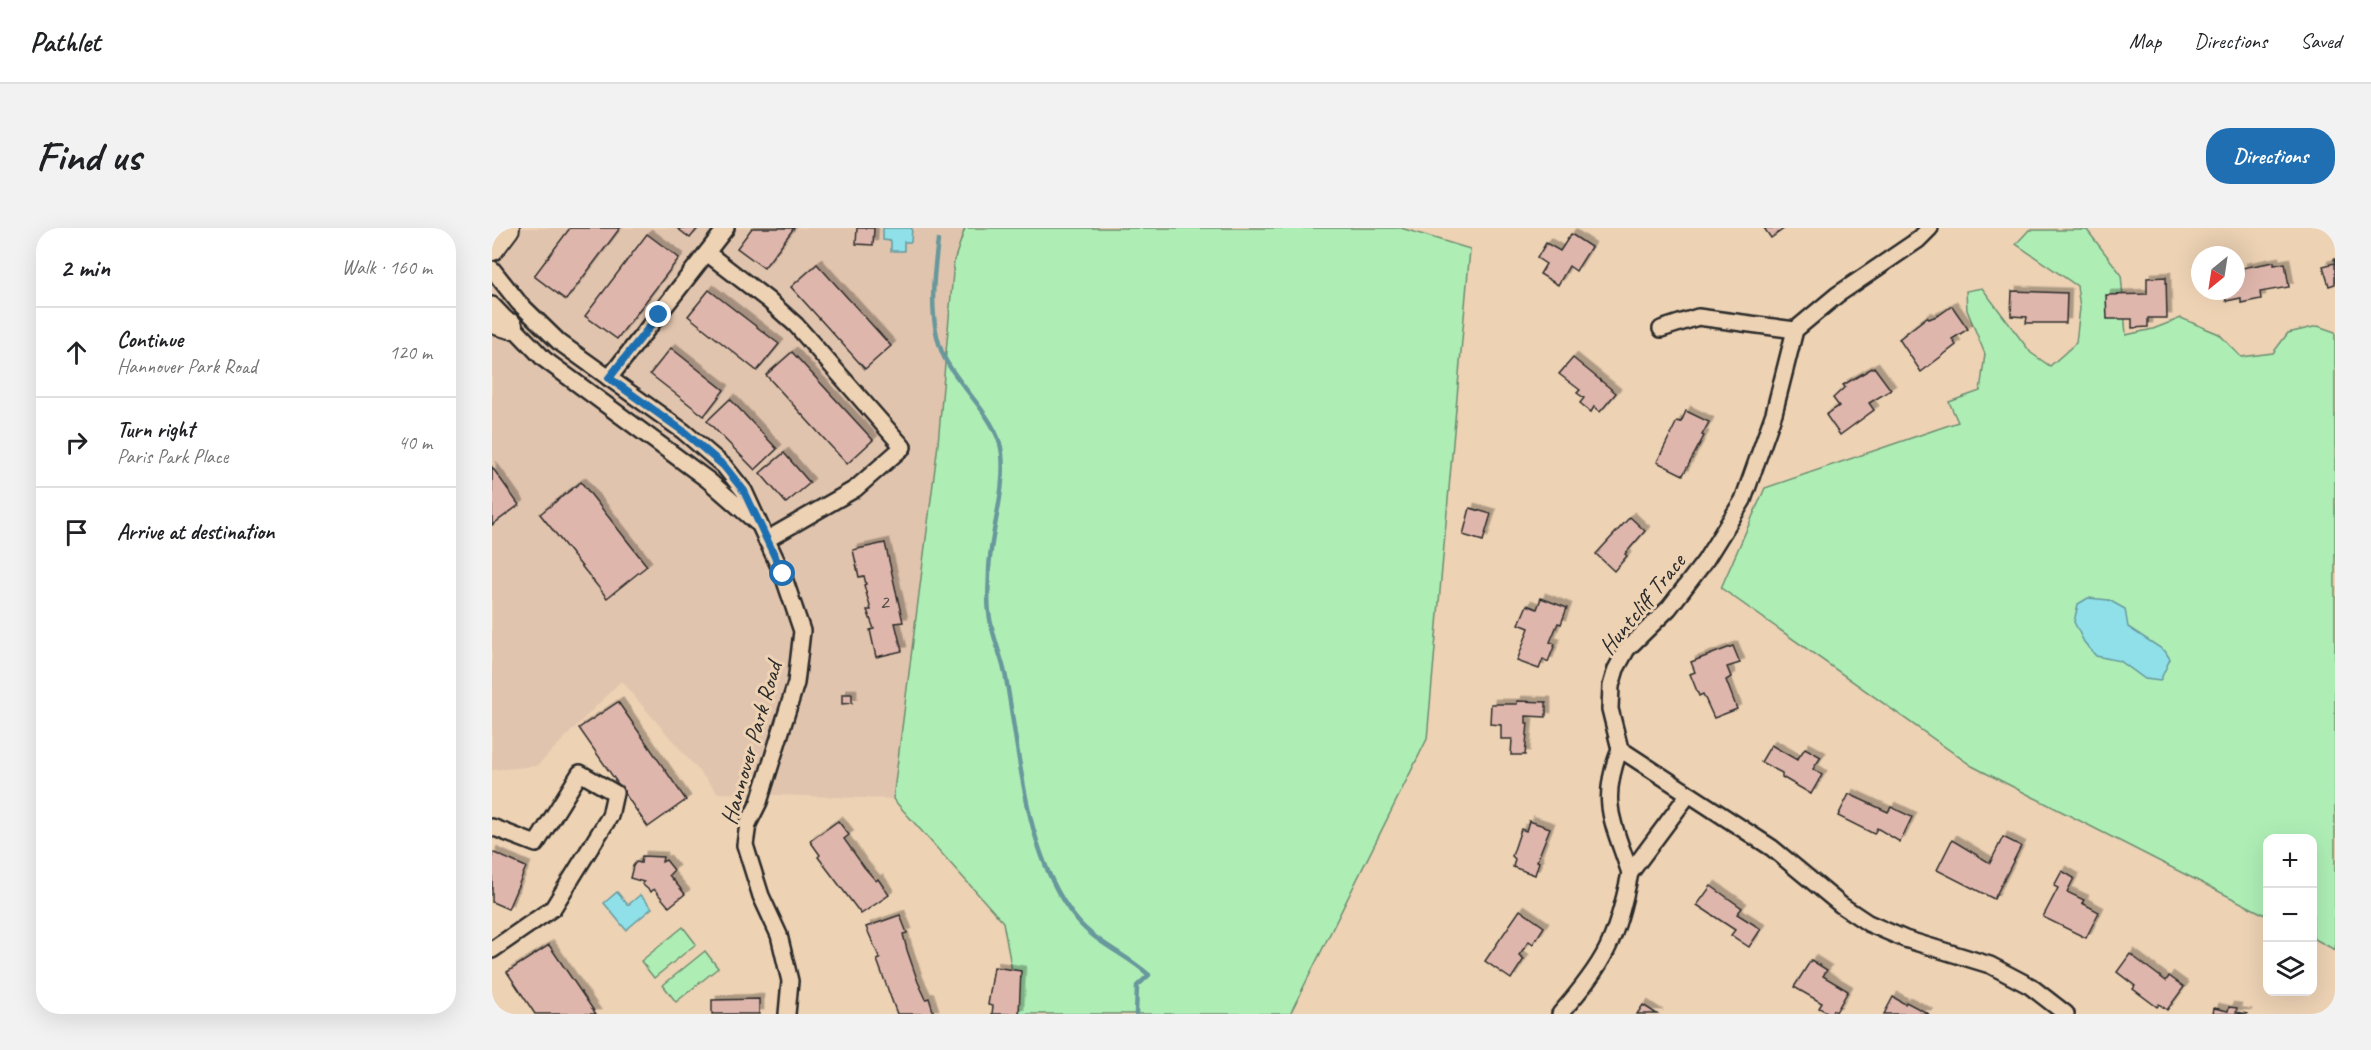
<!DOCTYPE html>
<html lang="en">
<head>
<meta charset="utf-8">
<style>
  body { margin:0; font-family:Caveat,sans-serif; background:#f2f2f2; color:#202124 }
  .controls { position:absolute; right:18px; bottom:18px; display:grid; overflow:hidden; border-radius:12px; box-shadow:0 6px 24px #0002 }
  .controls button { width:54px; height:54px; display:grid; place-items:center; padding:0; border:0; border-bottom:2px solid #e0e0e0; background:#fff; color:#202124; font:30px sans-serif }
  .compass { position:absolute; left:1699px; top:18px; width:54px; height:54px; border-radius:50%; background:#fff; box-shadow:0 6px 24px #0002; rotate:210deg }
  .stop { position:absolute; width:18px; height:18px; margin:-14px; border:4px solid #1f6fb2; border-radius:50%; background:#fff }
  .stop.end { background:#1f6fb2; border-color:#fff; box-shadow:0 2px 6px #0008 }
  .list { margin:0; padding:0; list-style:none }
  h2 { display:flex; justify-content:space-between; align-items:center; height:78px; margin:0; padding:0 24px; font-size:26px }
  h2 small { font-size:20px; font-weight:400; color:#757577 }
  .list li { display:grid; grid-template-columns:39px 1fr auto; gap:18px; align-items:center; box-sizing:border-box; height:90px; padding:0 24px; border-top:2px solid #e0e0e0 }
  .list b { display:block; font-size:22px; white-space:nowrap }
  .list p { margin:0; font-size:20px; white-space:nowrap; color:#757577 }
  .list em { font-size:20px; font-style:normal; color:#757577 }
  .icon { flex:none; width:33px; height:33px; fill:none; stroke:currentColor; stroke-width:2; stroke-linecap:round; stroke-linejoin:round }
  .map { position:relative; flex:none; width:1843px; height:786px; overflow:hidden; border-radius:24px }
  header { display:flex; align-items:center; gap:36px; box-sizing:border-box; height:84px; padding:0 30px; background:#fff; border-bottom:2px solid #e0e0e0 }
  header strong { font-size:28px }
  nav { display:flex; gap:33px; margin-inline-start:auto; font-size:21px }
  .intro { display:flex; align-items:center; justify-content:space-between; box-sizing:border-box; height:144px; padding:0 36px }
  h1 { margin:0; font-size:42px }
  .button { padding:15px 27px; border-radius:24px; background:#1f6fb2; color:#fff; font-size:21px; font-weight:700 }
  main { display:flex; gap:36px; padding:0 36px }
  aside { flex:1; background:#fff; border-radius:24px; box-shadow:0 6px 24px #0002 }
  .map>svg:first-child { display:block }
  .built { fill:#e1c4ad }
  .green { fill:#aeeeb5; stroke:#6c8c70; stroke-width:1.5 }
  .water { fill:#8fe0e8; stroke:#67989c; stroke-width:1.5 }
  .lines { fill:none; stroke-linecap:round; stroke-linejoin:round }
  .stream { stroke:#67989c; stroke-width:4.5 }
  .building { fill:#dfb6ac; stroke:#2b2b2b; stroke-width:1.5; filter:url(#shadow) }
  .street-casing { stroke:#2b2b2b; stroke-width:20 }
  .primary-casing { stroke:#2b2b2b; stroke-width:28 }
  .street { stroke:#edd2b4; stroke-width:15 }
  .primary { stroke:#edd2b4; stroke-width:24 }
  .route { stroke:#1f6fb2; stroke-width:8 }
  .labels { text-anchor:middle; stroke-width:6; stroke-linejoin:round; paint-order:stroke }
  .number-label { font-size:21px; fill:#584e4b }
  .street-label { font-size:24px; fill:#2b2b2b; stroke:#edd2b4 }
</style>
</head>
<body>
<header>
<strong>Pathlet</strong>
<nav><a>Map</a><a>Directions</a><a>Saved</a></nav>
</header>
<div class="intro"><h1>Find us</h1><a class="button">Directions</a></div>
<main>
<aside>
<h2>2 min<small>Walk · 160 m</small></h2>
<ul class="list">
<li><svg class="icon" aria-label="ahead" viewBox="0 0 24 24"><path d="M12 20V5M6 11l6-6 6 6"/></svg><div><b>Continue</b><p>Hannover Park Road</p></div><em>120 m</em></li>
<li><svg class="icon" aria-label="right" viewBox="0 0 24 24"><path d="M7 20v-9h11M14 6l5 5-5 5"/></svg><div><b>Turn right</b><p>Paris Park Place</p></div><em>40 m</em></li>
<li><svg class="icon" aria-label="arrive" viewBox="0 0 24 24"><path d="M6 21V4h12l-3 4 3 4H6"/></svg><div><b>Arrive at destination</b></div></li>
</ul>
</aside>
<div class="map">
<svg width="1843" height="786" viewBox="0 0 1843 786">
  <defs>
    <filter id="shadow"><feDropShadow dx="4.5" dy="-4.5" stdDeviation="0" flood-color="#0004"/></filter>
  </defs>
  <rect width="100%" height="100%" fill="#edd2b4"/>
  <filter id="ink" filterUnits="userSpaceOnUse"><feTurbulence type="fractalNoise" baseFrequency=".0167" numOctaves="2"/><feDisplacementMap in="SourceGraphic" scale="12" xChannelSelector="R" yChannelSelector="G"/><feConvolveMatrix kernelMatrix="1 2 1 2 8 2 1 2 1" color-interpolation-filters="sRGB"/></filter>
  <g filter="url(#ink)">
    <path class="built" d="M0,0H473L462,33L446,216L401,571L226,565L129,453L45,538L0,542Z"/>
    <g class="green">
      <path d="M473,0H909L978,21L935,511L798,786H528L511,694L401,571L446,216L462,33Z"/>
      <path d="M1537,2H1595L1629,46L1634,107L1661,101L1689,90L1727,106L1749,129L1781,125L1796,105L1826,98L1843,104V722L1821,710L1820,610H1776L1775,688L1480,538L1229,360L1273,260L1466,194L1457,174L1488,163L1493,126L1475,82L1474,63L1490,60L1539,125L1558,138L1584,115L1588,80L1585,58L1524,16Z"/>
      <path d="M191,699L204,716L162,750L149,733Z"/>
      <path d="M213,723L226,740L184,774L171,757Z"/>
    </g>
    <g class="water">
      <path d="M391,0H420L419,14H412V23H399V13L391,12Z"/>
      <path d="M1596,370L1617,372L1633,381L1636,399L1673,423L1678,431L1668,453L1653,451L1628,433L1604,428L1592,414L1582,394L1586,376Z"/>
      <path d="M125,664L136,677L148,667L160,680L134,702L112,675Z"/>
    </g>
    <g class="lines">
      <path class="stream" d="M446,13C441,49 436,94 452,129C467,159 507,192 510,226C514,266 498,304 497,343C497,356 495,371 497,384C499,406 510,428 514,450C528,527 533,629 585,692C604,715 635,727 657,747L645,758L644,786"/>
    </g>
    <g class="building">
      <path d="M78,0H128L74,72L42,48Z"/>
      <path d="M185,0H206L198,10Z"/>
      <path d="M260,0H302L272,40L245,20Z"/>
      <path d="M365,0H382L381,17L364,16Z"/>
      <path d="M1272,0H1293L1279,10Z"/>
      <path d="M155,6L187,30L125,111L93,88Z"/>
      <path d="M1079,6L1099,19L1084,43L1077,38L1066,57L1048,46L1054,36L1045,30L1054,15L1068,23Z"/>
      <path d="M1842,31H1843V56L1837,58L1831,38L1843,35Z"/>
      <path d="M1782,34V37L1793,35L1797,59L1768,64L1769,71L1749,75V70L1734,73L1732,63H1744V45L1751,43L1750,40Z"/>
      <path d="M325,36L399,118L373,141L299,59Z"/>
      <path d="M1674,49L1675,90H1656V99L1640,100V91H1615L1614,67L1655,66V50Z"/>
      <path d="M217,62L287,116L265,143L196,88Z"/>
      <path d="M1520,63L1575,65L1574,95H1534L1535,89L1519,88Z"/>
      <path d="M1460,78L1476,101L1460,111L1464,117L1429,144L1407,111L1435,89L1437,91L1447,87Z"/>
      <path d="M179,120L232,162L212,188L158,146Z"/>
      <path d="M300,124L381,212L355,236L274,147Z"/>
      <path d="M1081,130L1124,165L1108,184L1102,179L1099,184L1088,175L1092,170L1085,165L1088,162L1067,146Z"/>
      <path d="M1382,139L1399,162L1377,175L1382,182L1348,207L1334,187L1347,178L1341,170L1353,159L1351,157Z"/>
      <path d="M238,171L285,221L263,242L215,193Z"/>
      <path d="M1194,183L1217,194L1210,207L1212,208L1191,247L1165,234L1185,193L1189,194Z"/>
      <path d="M292,225L318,255L294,275L268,245Z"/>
      <path d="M0,239L27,277L0,297Z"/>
      <path d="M89,254L155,338L115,370L48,286Z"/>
      <path d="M978,280L999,286L991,313L971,307Z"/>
      <path d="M1138,289L1153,303L1133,326L1135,328L1122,343L1104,326Z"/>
      <path d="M393,315L411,394L403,395L410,423L384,429L378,402L382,401L375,382H379L372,357L374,356L372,348L367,349L361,322Z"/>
      <path d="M1049,370L1075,380L1069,396L1066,395L1058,414L1063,416L1056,434L1051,431L1047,441L1025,433L1037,400L1027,396L1035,377L1045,381Z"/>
      <path d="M1241,418L1248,435L1235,439L1239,449L1234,452L1245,481L1222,490L1211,466L1207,468L1198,446L1203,444L1199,434Z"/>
      <path d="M350,466H360V475L350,476Z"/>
      <path d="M1025,473L1054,474V489L1034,488V495H1036L1033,527H1019L1020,511H1009V497L998,496L999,476H1025Z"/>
      <path d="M126,474L194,572L156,599L87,500Z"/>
      <path d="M1279,517L1305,532L1313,520L1329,529L1321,541L1330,547L1319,566L1290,549V545L1269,534Z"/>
      <path d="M1357,566L1396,584L1399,579L1420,589L1408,614L1385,600L1382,606L1346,588Z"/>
      <path d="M346,593L357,607L352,611L372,639L384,653L386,651L397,667L369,686L326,629L328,627L318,613Z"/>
      <path d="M1037,593L1058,600L1045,633L1047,634L1043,647L1021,639L1023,631L1020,628L1029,601L1034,603Z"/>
      <path d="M1511,609L1529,618L1502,671L1445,642L1460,612L1498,635Z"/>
      <path d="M0,624L34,639L16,681L0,674Z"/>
      <path d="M150,628L171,629L170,634L174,632L182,642L177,647L193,666L177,679L162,661L159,664L150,656L152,654L138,650L141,638L144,634L149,635Z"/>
      <path d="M1570,643L1582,650L1575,664L1592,672L1590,675L1607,684L1594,710L1551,689L1566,660L1562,658Z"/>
      <path d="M1219,658L1250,680L1245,686L1269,701L1257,719L1239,707L1243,702L1205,677Z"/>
      <path d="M1028,682L1052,699L1041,716L1037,713L1027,727L1032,731L1019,751L993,733Z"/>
      <path d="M408,687L415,705L411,706L415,722L426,754L434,771L437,770L442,786H405L385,732L388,731L374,699Z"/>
      <path d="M57,717L104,786H43L15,744Z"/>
      <path d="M1638,726L1674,753L1677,748L1692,759L1675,782L1667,776L1665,779L1641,761L1643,758L1625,744Z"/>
      <path d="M1319,732L1335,742L1331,748L1356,763L1344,784L1341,782L1339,786L1327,780L1330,775L1302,759Z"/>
      <path d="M502,739L529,743L527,786H500L501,778L496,777Z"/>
      <path d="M1401,769L1413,776L1414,774L1437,786H1392Z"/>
      <path d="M267,771V786H220V772Z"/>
      <path d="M1151,777L1165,786H1145Z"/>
      <path d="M1737,779L1745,780L1744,784L1756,786H1721L1722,780L1736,783Z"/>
    </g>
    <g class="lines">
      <g class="street-casing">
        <g id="street">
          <path d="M1438,0L1426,12L1345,67L1303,102L1282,185L1251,272L1213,333L1177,380L1135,421L1124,441L1119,458L1118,481L1128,521L1280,620L1349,677L1376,695L1413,711L1498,737L1538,758L1574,786"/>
          <path d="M215,25L276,72L304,97L411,219L363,261L274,312"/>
          <path d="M0,41L27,75L67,114L191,203L232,238L252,263L291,347L310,403L304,455L267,574L256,596L253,617L269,668L287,707L298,753L295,786"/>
          <path d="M0,77L52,131L216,252L264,294"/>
          <path d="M1169,101L1206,89L1303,102"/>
          <path d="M117,150L234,0"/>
          <path d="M1128,521C1107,575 1121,593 1138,645L1196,567"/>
          <path d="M0,599L44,616L88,545L123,565L118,588L61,680L0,722"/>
          <path d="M1068,786C1114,733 1124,713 1138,645"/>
        </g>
      </g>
      <g class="primary-casing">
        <g id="primary">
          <path d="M0,20L15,0"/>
          <path d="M0,93L18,98"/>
        </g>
      </g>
      <use href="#street" class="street"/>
      <use href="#primary" class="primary"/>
    </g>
  </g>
  <g class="lines" filter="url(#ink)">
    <path class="route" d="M167,87L117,150L191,203L232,238L252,263L291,346"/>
  </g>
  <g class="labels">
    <g class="number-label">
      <text x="392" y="381">2</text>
    </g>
    <g class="street-label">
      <text transform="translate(1150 376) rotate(-51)" y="8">Huntcliff Trace</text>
      <text transform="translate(259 515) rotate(-74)" y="8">Hannover Park Road</text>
    </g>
  </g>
</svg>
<div class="controls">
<button>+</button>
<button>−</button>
<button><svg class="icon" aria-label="layers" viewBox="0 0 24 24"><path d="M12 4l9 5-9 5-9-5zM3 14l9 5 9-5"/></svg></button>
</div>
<svg class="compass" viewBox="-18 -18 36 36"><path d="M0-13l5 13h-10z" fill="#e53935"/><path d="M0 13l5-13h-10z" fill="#757577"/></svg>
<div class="stop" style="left:291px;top:346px"></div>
<div class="stop end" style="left:167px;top:87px"></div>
</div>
</main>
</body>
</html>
